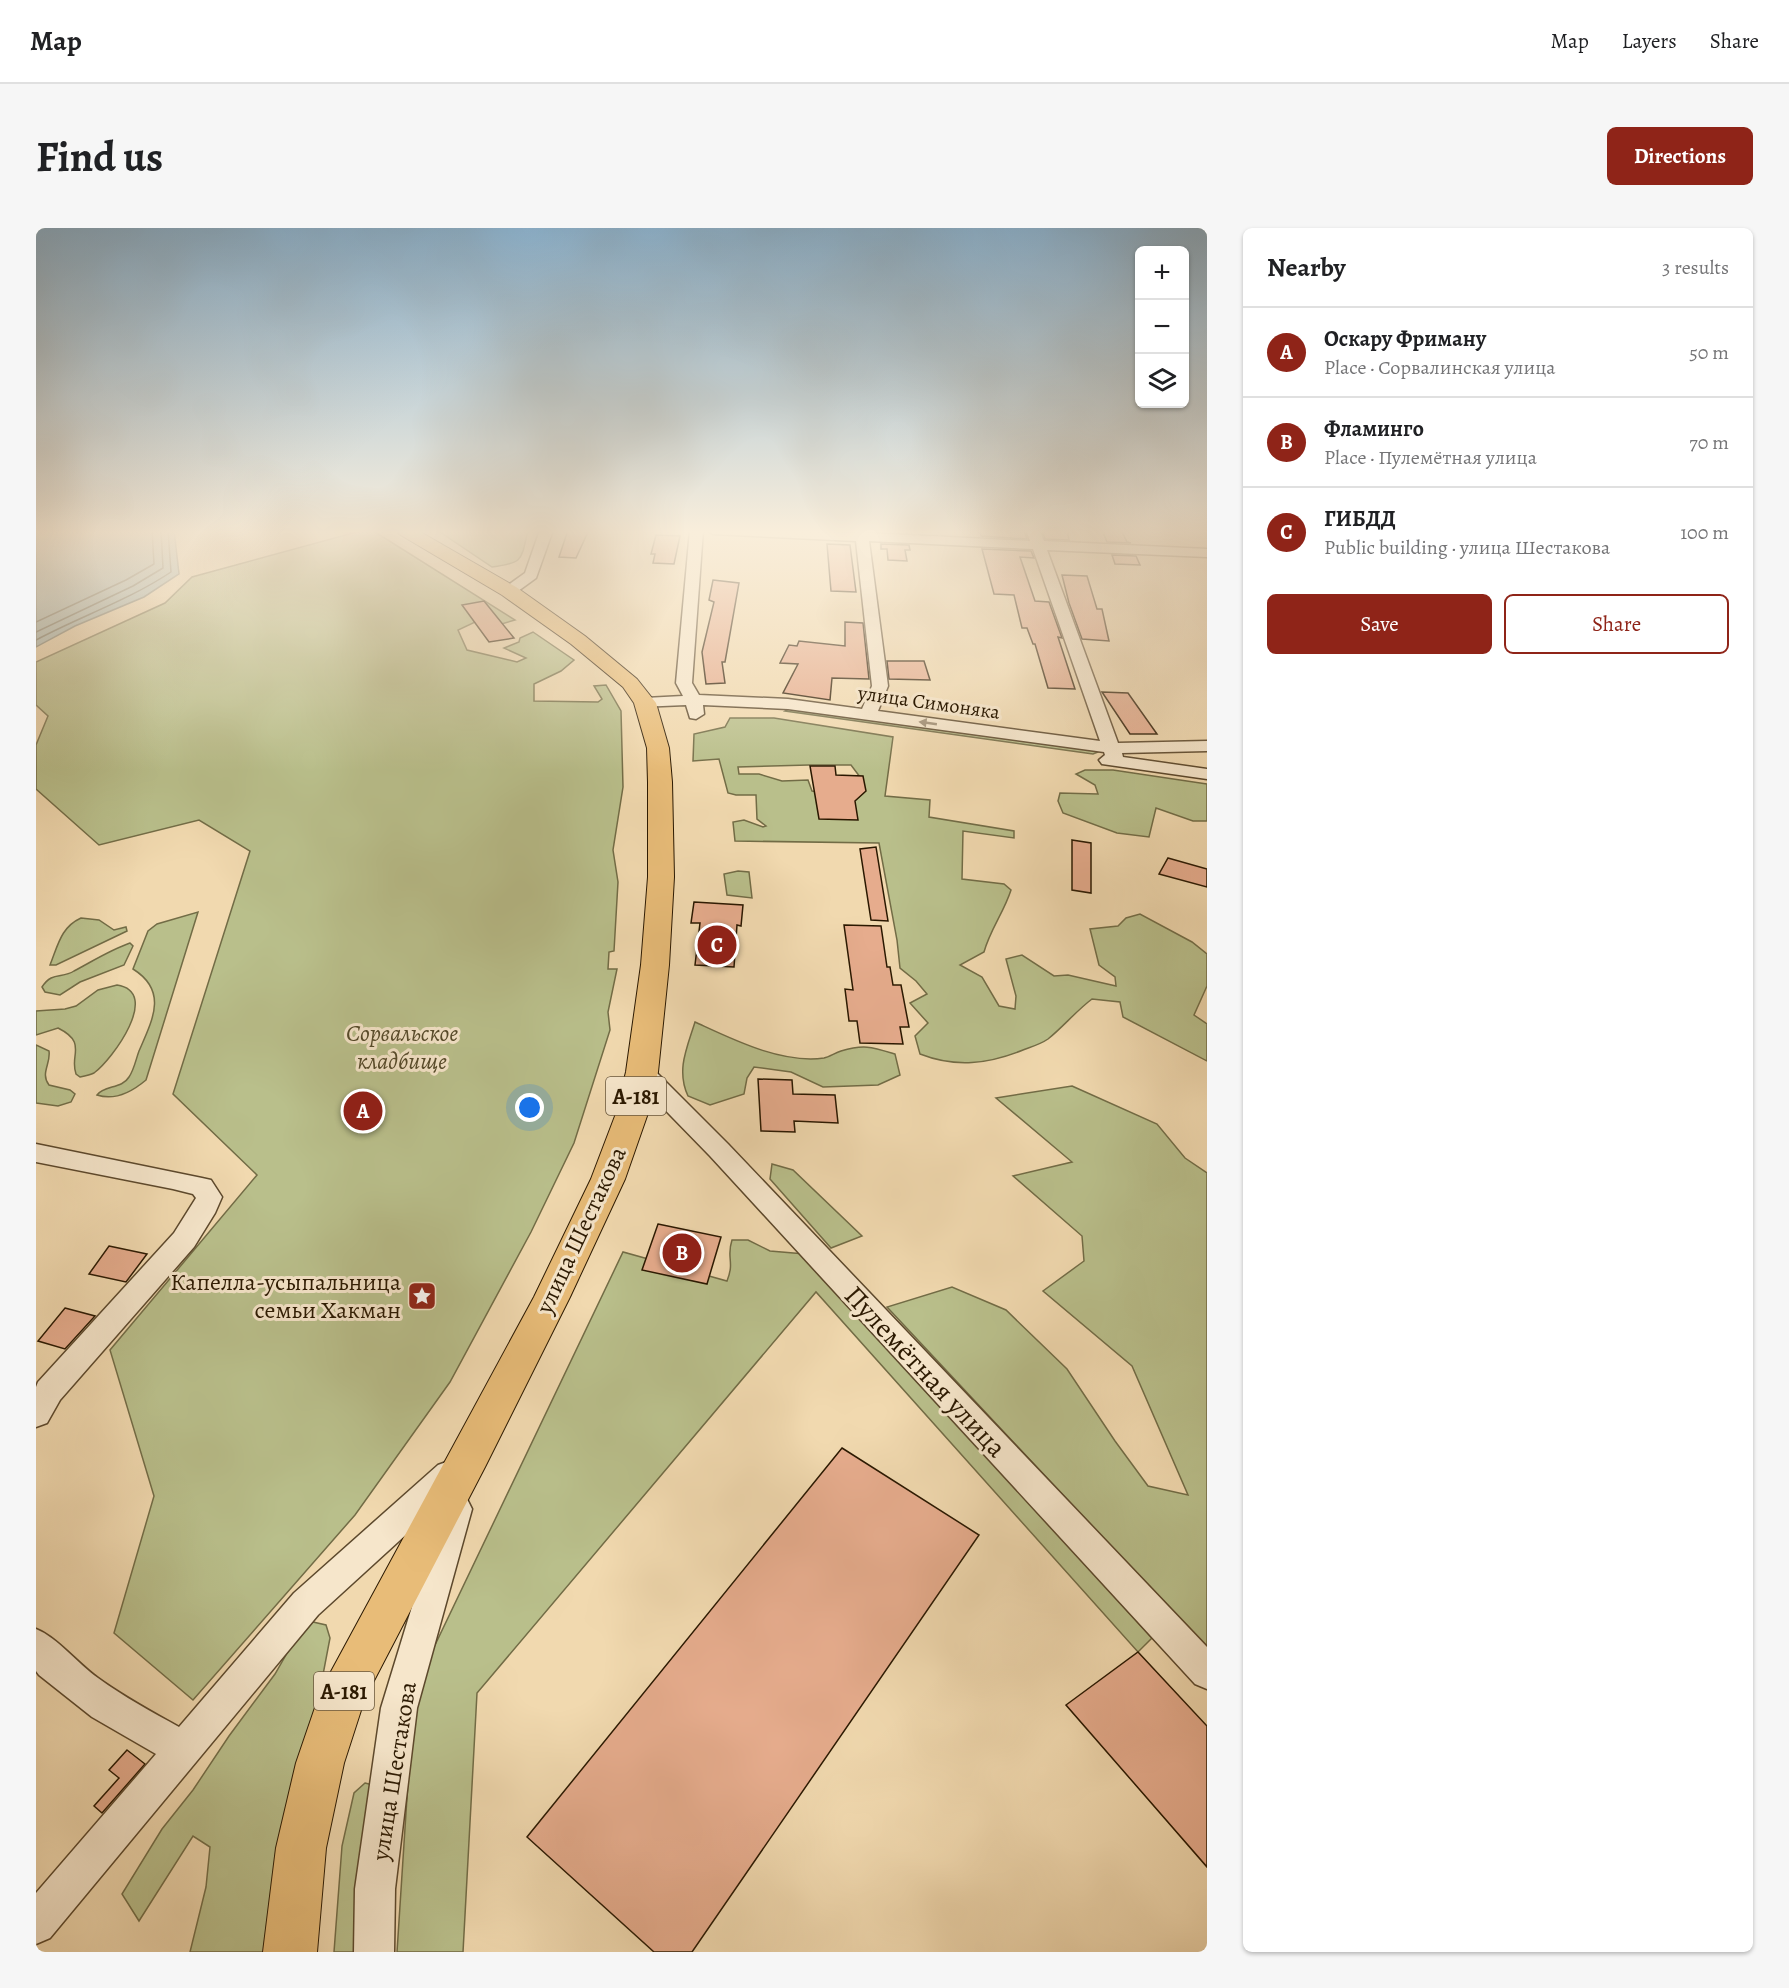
<!DOCTYPE html>
<html lang="en">
<head>
<meta charset="utf-8">
<style>
  body { margin:0; font-family:Alegreya,serif; background:#f6f6f6; color:#202124 }
  .controls { position:absolute; right:18px; top:18px; display:grid; overflow:hidden; border-radius:9px; box-shadow:0 2px 4px #0004 }
  .controls button { width:54px; height:54px; display:grid; place-items:center; padding:0; border:0; border-bottom:2px solid #e0e0e0; background:#fff; color:#202124; font:30px sans-serif }
  .you { position:absolute; left:494px; top:880px; width:21px; height:21px; margin:-15px; border:4px solid #fff; border-radius:50%; background:#1a73e8; box-shadow:0 0 0 9px #1a73e833 }
  .badge { display:grid; place-items:center; width:39px; height:39px; border-radius:50%; background:#8f2418; color:#fff; font-size:20px; font-weight:700 }
  .pin { position:absolute; translate:-50% -50%; border:3px solid #fff; box-shadow:0 2px 6px #0006 }
  .list { margin:0; padding:0; list-style:none }
  h2 { display:flex; justify-content:space-between; align-items:center; height:78px; margin:0; padding:0 24px; font-size:26px }
  h2 small { font-size:20px; font-weight:400; color:#757577 }
  .list li { display:grid; grid-template-columns:39px 1fr auto; gap:18px; align-items:center; box-sizing:border-box; height:90px; padding:0 24px; border-top:2px solid #e0e0e0 }
  .list b { display:block; font-size:22px; white-space:nowrap }
  .list p { margin:0; font-size:20px; white-space:nowrap; color:#757577 }
  .list em { font-size:20px; font-style:normal; color:#757577 }
  .actions { display:flex; gap:12px; padding:18px 24px }
  .actions a { flex:1; padding:14px 0; border:2px solid #8f2418; border-radius:9px; text-align:center; font-size:21px; color:#8f2418 }
  .actions .main { background:#8f2418; color:#fff }
  .icon { flex:none; width:33px; height:33px; fill:none; stroke:currentColor; stroke-width:2; stroke-linecap:round; stroke-linejoin:round }
  .map { position:relative; flex:none; width:1171px; height:1724px; overflow:hidden; border-radius:9px }
  header { display:flex; align-items:center; gap:36px; box-sizing:border-box; height:84px; padding:0 30px; background:#fff; border-bottom:2px solid #e0e0e0 }
  header strong { font-size:28px }
  nav { display:flex; gap:33px; margin-inline-start:auto; font-size:21px }
  .intro { display:flex; align-items:center; justify-content:space-between; box-sizing:border-box; height:144px; padding:0 36px }
  h1 { margin:0; font-size:42px }
  .button { padding:15px 27px; border-radius:9px; background:#8f2418; color:#fff; font-size:21px; font-weight:700 }
  main { display:flex; gap:36px; padding:0 36px }
  aside { flex:1; background:#fff; border-radius:9px; box-shadow:0 2px 4px #0004 }
  .map>svg:first-child { display:block }
  .green { fill:#b9bf8b; stroke:#726c46; stroke-width:1.5; fill-rule:evenodd }
  .water { fill:#9fb7b6; stroke:#70776d; stroke-width:1.5 }
  .lines { fill:none; stroke-linecap:round; stroke-linejoin:round }
  .shore { stroke:#64685b; stroke-width:1.5 }
  .building { fill:#e6ac8d; stroke:#2a1800; stroke-width:1.5 }
  .minor-casing { stroke:#5c482c; stroke-width:3 }
  .major-casing { stroke:#2a1800; stroke-width:2 }
  .minor { fill:#f6e6cb; fill-rule:evenodd }
  .major { fill:#e8bc78; fill-rule:evenodd }
  .oneway { fill:#9a8970 }
  .labels { text-anchor:middle; stroke-width:6; stroke-linejoin:round; paint-order:stroke }
  .far-street-label { font-size:20px; fill:#2a1800; stroke:#f6e6cb }
  .shield { fill:#f6e6cb; stroke:#67563d; stroke-width:1.5 }
  .shield-label { font-size:22px; font-weight:bold; fill:#2a1800 }
  .park-label { font-size:24px; font-style:italic; fill:#554a2a; stroke:#f6e6cb }
  .street-label { font-size:24px; fill:#2a1800; stroke:#f6e6cb }
  .poi-label { font-size:24px; fill:#2a1800; stroke:#f6e6cb; text-anchor:end }
  .near-street-label { font-size:28px; fill:#2a1800; stroke:#f6e6cb }
</style>
</head>
<body>
<header>
<strong>Map</strong>
<nav><a>Map</a><a>Layers</a><a>Share</a></nav>
</header>
<div class="intro"><h1>Find us</h1><a class="button">Directions</a></div>
<main>
<div class="map">
<svg width="1171" height="1724" viewBox="0 0 1171 1724">
  <rect width="100%" height="100%" fill="#f1d9af"/>
  <filter id="stains"><feTurbulence type="fractalNoise" baseFrequency=".00333" numOctaves="4"/><feColorMatrix values="0 0 0 0 .2 0 0 0 0 .09 0 0 0 0 .02 0 0 0 .5 -.17"/></filter>
  <radialGradient id="worn" r=".72"><stop offset=".6" stop-color="#630" stop-opacity="0"/><stop offset="1" stop-color="#630" stop-opacity=".3"/></radialGradient>
  <g class="green">
    <path d="M328,302H336L479,392L462,397L439,394L422,402L431,422L481,434L490,430L468,420L483,414L484,410L497,404L538,432L525,443L498,456V473L562,474L566,471L558,458L570,457L585,483L587,559L577,622L582,654L578,723L573,724L572,741H581L572,784L574,802L538,915L495,1004L414,1154L319,1287L157,1472L78,1405L118,1268L74,1122L221,947L137,866L214,623L163,592L63,617L0,561V517L12,488L0,477V434L129,375L156,349Z"/>
    <path d="M401,302H492C485,332 488,335 456,339Z"/>
    <path d="M754,480L1062,523V524L1057,526L749,483Z"/>
    <path d="M694,490H738L857,509L849,568L894,572L893,589L978,603V610L927,603L926,651L968,656L975,662C968,684 954,702 948,724L924,737L946,749L963,778L979,781L980,768L970,731L986,727L1018,748L1032,747L1080,758L1079,749L1063,737L1054,701L1082,698L1090,690L1104,686L1156,714L1171,726V758L1158,787L1171,796V833L1087,789L1084,774L1056,771C1040,783 1027,799 1012,811C1005,816 995,819 987,822C952,836 920,840 884,826L879,808L892,795L874,775L891,766L880,753L864,740L861,712L843,615L699,613L697,594L708,592L727,599L730,598L721,591L720,567H700L692,565L683,531L657,533L658,506L689,499ZM773,537H815L827,553L823,569L776,563L772,552L746,553L723,546H703L702,539Z"/>
    <path d="M1049,542H1077L1171,556V593H1157L1120,580L1113,609L1081,605L1027,585L1022,573L1024,565L1062,566L1059,557L1040,546Z"/>
    <path d="M702,643L713,644L716,670L691,667L688,646Z"/>
    <path d="M162,684L110,852C97,863 79,873 61,867C68,857 86,861 93,849C98,842 100,831 103,823C117,791 132,763 97,741L112,703L121,696Z"/>
    <path d="M45,690L63,692L78,702L90,699L91,703L20,737H14C22,717 25,699 45,690Z"/>
    <path d="M94,715L97,718L88,737L44,754L24,767L9,764L6,759C16,743 26,751 38,743C57,733 74,722 94,715Z"/>
    <path d="M81,757C126,764 76,832 58,845C54,847 49,848 44,849L40,846C33,827 52,815 22,800L0,807V783L29,781L40,778L62,762Z"/>
    <path d="M659,794C696,811 745,836 788,830C793,829 799,825 805,823C828,816 836,819 859,826L864,847L842,857L787,859L755,844L718,839L711,850L708,866L674,877L652,868C640,842 651,820 659,794Z"/>
    <path d="M0,817L13,823C15,836 4,845 13,857L34,862L39,866L35,874L22,878L0,875Z"/>
    <path d="M1036,858L1121,896L1149,930L1171,945V1421L851,1079L916,1059L970,1082L1031,1141L1079,1213L1112,1258L1152,1267L1096,1138L1007,1063L1048,1033L1046,1008L977,948L1036,934L960,870Z"/>
    <path d="M736,936L757,942L826,1008L795,1020L734,951Z"/>
    <path d="M696,1012H712L734,1023L769,1026L1116,1410L1102,1424L780,1064L441,1465L427,1724H361L378,1461L587,1024L691,1053C699,1033 690,1030 696,1012Z"/>
    <path d="M277,1394L290,1397L294,1410L234,1724H154L170,1659L174,1619L157,1608L103,1693L86,1666L126,1601L157,1562L193,1508L239,1446L262,1406Z"/>
    <path d="M329,1555L337,1557L328,1672V1724H298L306,1618L318,1565Z"/>
  </g>
  <path class="water" d="M0,302H138L143,346L108,369L39,398L0,419Z"/>
  <g class="lines">
    <g class="shore">
      <path d="M0,394L90,352L118,336L116,302"/>
      <path d="M0,404L97,358L127,340L125,302"/>
      <path d="M0,412C45,388 93,372 135,344L132,302"/>
    </g>
  </g>
  <g class="building">
    <path d="M532,302L552,304L540,330L523,329Z"/>
    <path d="M944,302L989,304L991,311L945,308Z"/>
    <path d="M1009,302H1031L1033,312L1009,311L1007,305Z"/>
    <path d="M1066,302H1085L1091,314L1095,315L1071,314Z"/>
    <path d="M620,307L644,308L638,336L617,335L619,326H615Z"/>
    <path d="M791,316L814,317L820,364L795,363Z"/>
    <path d="M845,316L873,317L874,322H869L871,333L852,332L851,321H845Z"/>
    <path d="M946,321L995,323L998,330L984,329L999,373L1013,374L1026,410L1022,409L1039,461L1012,460L999,416H997L991,400H986L978,367L958,366Z"/>
    <path d="M1076,327L1100,328L1104,337L1079,336Z"/>
    <path d="M1026,347L1051,348L1061,381H1066L1073,413L1046,411L1033,375Z"/>
    <path d="M677,352L703,355L689,434H686L689,455L670,456L666,424L678,374L673,372Z"/>
    <path d="M448,373L478,410L453,414L426,377Z"/>
    <path d="M809,394L827,395L833,451L796,450L794,472L747,465L762,436L744,435L753,417L761,418L763,413L809,418Z"/>
    <path d="M851,433H888L894,452L853,451Z"/>
    <path d="M1066,464L1092,465L1121,506H1094Z"/>
    <path d="M774,538H799L800,547L827,548L830,563L819,573L822,592L783,591Z"/>
    <path d="M1036,612L1055,615V665L1036,662Z"/>
    <path d="M840,619L852,693L835,692L824,621Z"/>
    <path d="M1132,630L1171,641V659L1123,646Z"/>
    <path d="M658,674L707,677L705,698L701,697L698,739L659,737L664,695H655Z"/>
    <path d="M808,697L845,698L851,739H854L857,757H865L873,799H864L867,816L824,815L821,793H813L809,761L817,762Z"/>
    <path d="M722,851L756,852L757,866L799,867L802,895L758,893L759,904L725,903Z"/>
    <path d="M622,996L685,1009L671,1056L606,1042Z"/>
    <path d="M73,1018L111,1026L90,1054L53,1046Z"/>
    <path d="M29,1080L59,1088L29,1121L2,1113Z"/>
    <path d="M806,1220L943,1307L656,1724H618L491,1609Z"/>
    <path d="M1102,1424L1171,1498V1639L1030,1477Z"/>
    <path d="M91,1522L109,1536L66,1585L58,1578L83,1550L73,1542Z"/>
  </g>
  <g class="lines">
    <g class="minor-casing">
      <g id="minor">
        <path d="M504,302H517L500,350L478,366H468L466,363L468,360L489,345Z"/>
        <path d="M654,302H667L656,455L663,467L752,471L826,481L836,458L820,313L677,306L671,302L819,305V302H831L832,305L994,313L991,304L993,302H1003L1008,313L1171,321V329L1011,322L1082,515L1171,513V523L1086,525L1087,529L1171,541V551L1066,536L1063,532L1069,527L1068,524L752,481L667,477L668,486L660,491L654,490L650,477L603,479L601,475L603,471L609,470L647,468L640,455ZM833,313L997,321L1064,513L842,483L852,458Z"/>
        <path d="M606,836L614,838L692,916L1171,1419V1461L1159,1456L674,928L598,850L594,844L598,838Z"/>
        <path d="M0,916L166,950L175,952L186,969L179,985L158,1019L24,1172L11,1195L0,1199V1159L2,1154L138,1005L160,970L157,966L137,961L0,934Z"/>
        <path d="M413,1233L424,1237L429,1247L424,1257L409,1271L420,1267L431,1271L436,1281L381,1480L359,1661L358,1724H318L319,1661L345,1480L409,1271L282,1387L14,1710L0,1716V1665L120,1526L56,1489L3,1447L0,1443V1401C22,1410 42,1436 62,1450C88,1469 116,1484 143,1499L258,1365L402,1237Z"/>
      </g>
    </g>
    <g class="major-casing">
      <path id="major" d="M360,302H381L480,359L549,408L601,451L620,475L633,520L636,554L638,649L633,737L622,844L611,888L589,951L534,1069L449,1239L329,1470L308,1535L290,1620L281,1724H227L240,1620L260,1535L285,1462L498,1069L555,951L579,888L590,844L605,737L612,649V554L611,520L598,475L587,459L535,416L466,367L363,306Z"/>
    </g>
    <use href="#minor" class="minor"/>
    <use href="#major" class="major"/>
  </g>
  <defs><path id="oneway-solid" d="M-6-.8H1V-3.2L6.5 0L1 3.2V.8H-6Z" transform="scale(1.5)"/></defs>
  <use class="oneway" href="#oneway-solid" transform="translate(892 495) rotate(-172)"/>
  <linearGradient id="sky" x2="0" y2="1"><stop stop-color="#8bb5d4"/><stop offset="0.56" stop-color="#f9eedb"/><stop offset="1" stop-color="#f9eedb" stop-opacity="0"/></linearGradient>
  <rect width="1171" height="543" fill="url(#sky)"/>
  <defs>
    <g id="sight-square" transform="scale(1.5)"><rect x="-9" y="-9" width="18" height="18" rx="4" fill="#8f2418" stroke="#f6e6cb"/><path d="M0-6L1.8-2.2L6-1.7L2.9 1.2L3.7 5.4L0 3.3L-3.7 5.4L-2.9 1.2L-6-1.7L-1.8-2.2Z" fill="#fff"/></g>
  </defs>
  <g fill-rule="evenodd">
    <use href="#sight-square" x="386" y="1068"/>
  </g>
  <g class="labels">
    <g class="far-street-label">
      <text transform="translate(893 474) rotate(8)" y="7">улица Симоняка</text>
    </g>
    <g class="shield">
      <rect x="570" y="849" width="60" height="38" rx="4.5"/>
      <rect x="278" y="1444" width="60" height="38" rx="4.5"/>
    </g>
    <g class="shield-label">
      <text x="600" y="876">А-181</text>
      <text x="308" y="1471">А-181</text>
    </g>
    <g class="park-label">
      <text x="366" y="813">Сорвальское<tspan x="366" dy="28">кладбище</tspan></text>
    </g>
    <g class="street-label">
      <text transform="translate(545 1002) rotate(-65)" y="8">улица Шестакова</text>
      <text transform="translate(358 1543) rotate(-81)" y="8">улица Шестакова</text>
    </g>
    <g class="poi-label">
      <text x="365" y="1062">Капелла-усыпальница<tspan x="365" dy="28">семьи Хакман</tspan></text>
    </g>
    <g class="near-street-label">
      <text transform="translate(890 1143) rotate(47)" y="10">Пулемётная улица</text>
    </g>
  </g>
  <rect width="100%" height="100%" filter="url(#stains)"/>
  <rect width="100%" height="100%" fill="url(#worn)"/>
</svg>
<div class="controls">
<button>+</button>
<button>−</button>
<button><svg class="icon" aria-label="layers" viewBox="0 0 24 24"><path d="M12 4l9 5-9 5-9-5zM3 14l9 5 9-5"/></svg></button>
</div>
<div class="you"></div>
<div class="pin badge" style="left:327px;top:883px">A</div>
<div class="pin badge" style="left:646px;top:1025px">B</div>
<div class="pin badge" style="left:681px;top:717px">C</div>
</div>
<aside>
<h2>Nearby<small>3 results</small></h2>
<ul class="list">
<li><span class="badge">A</span><div><b>Оскару Фриману</b><p>Place · Сорвалинская улица</p></div><em>50 m</em></li>
<li><span class="badge">B</span><div><b>Фламинго</b><p>Place · Пулемётная улица</p></div><em>70 m</em></li>
<li><span class="badge">C</span><div><b>ГИБДД</b><p>Public building · улица Шестакова</p></div><em>100 m</em></li>
</ul>
<div class="actions"><a class="main">Save</a><a>Share</a></div>
</aside>
</main>
</body>
</html>
